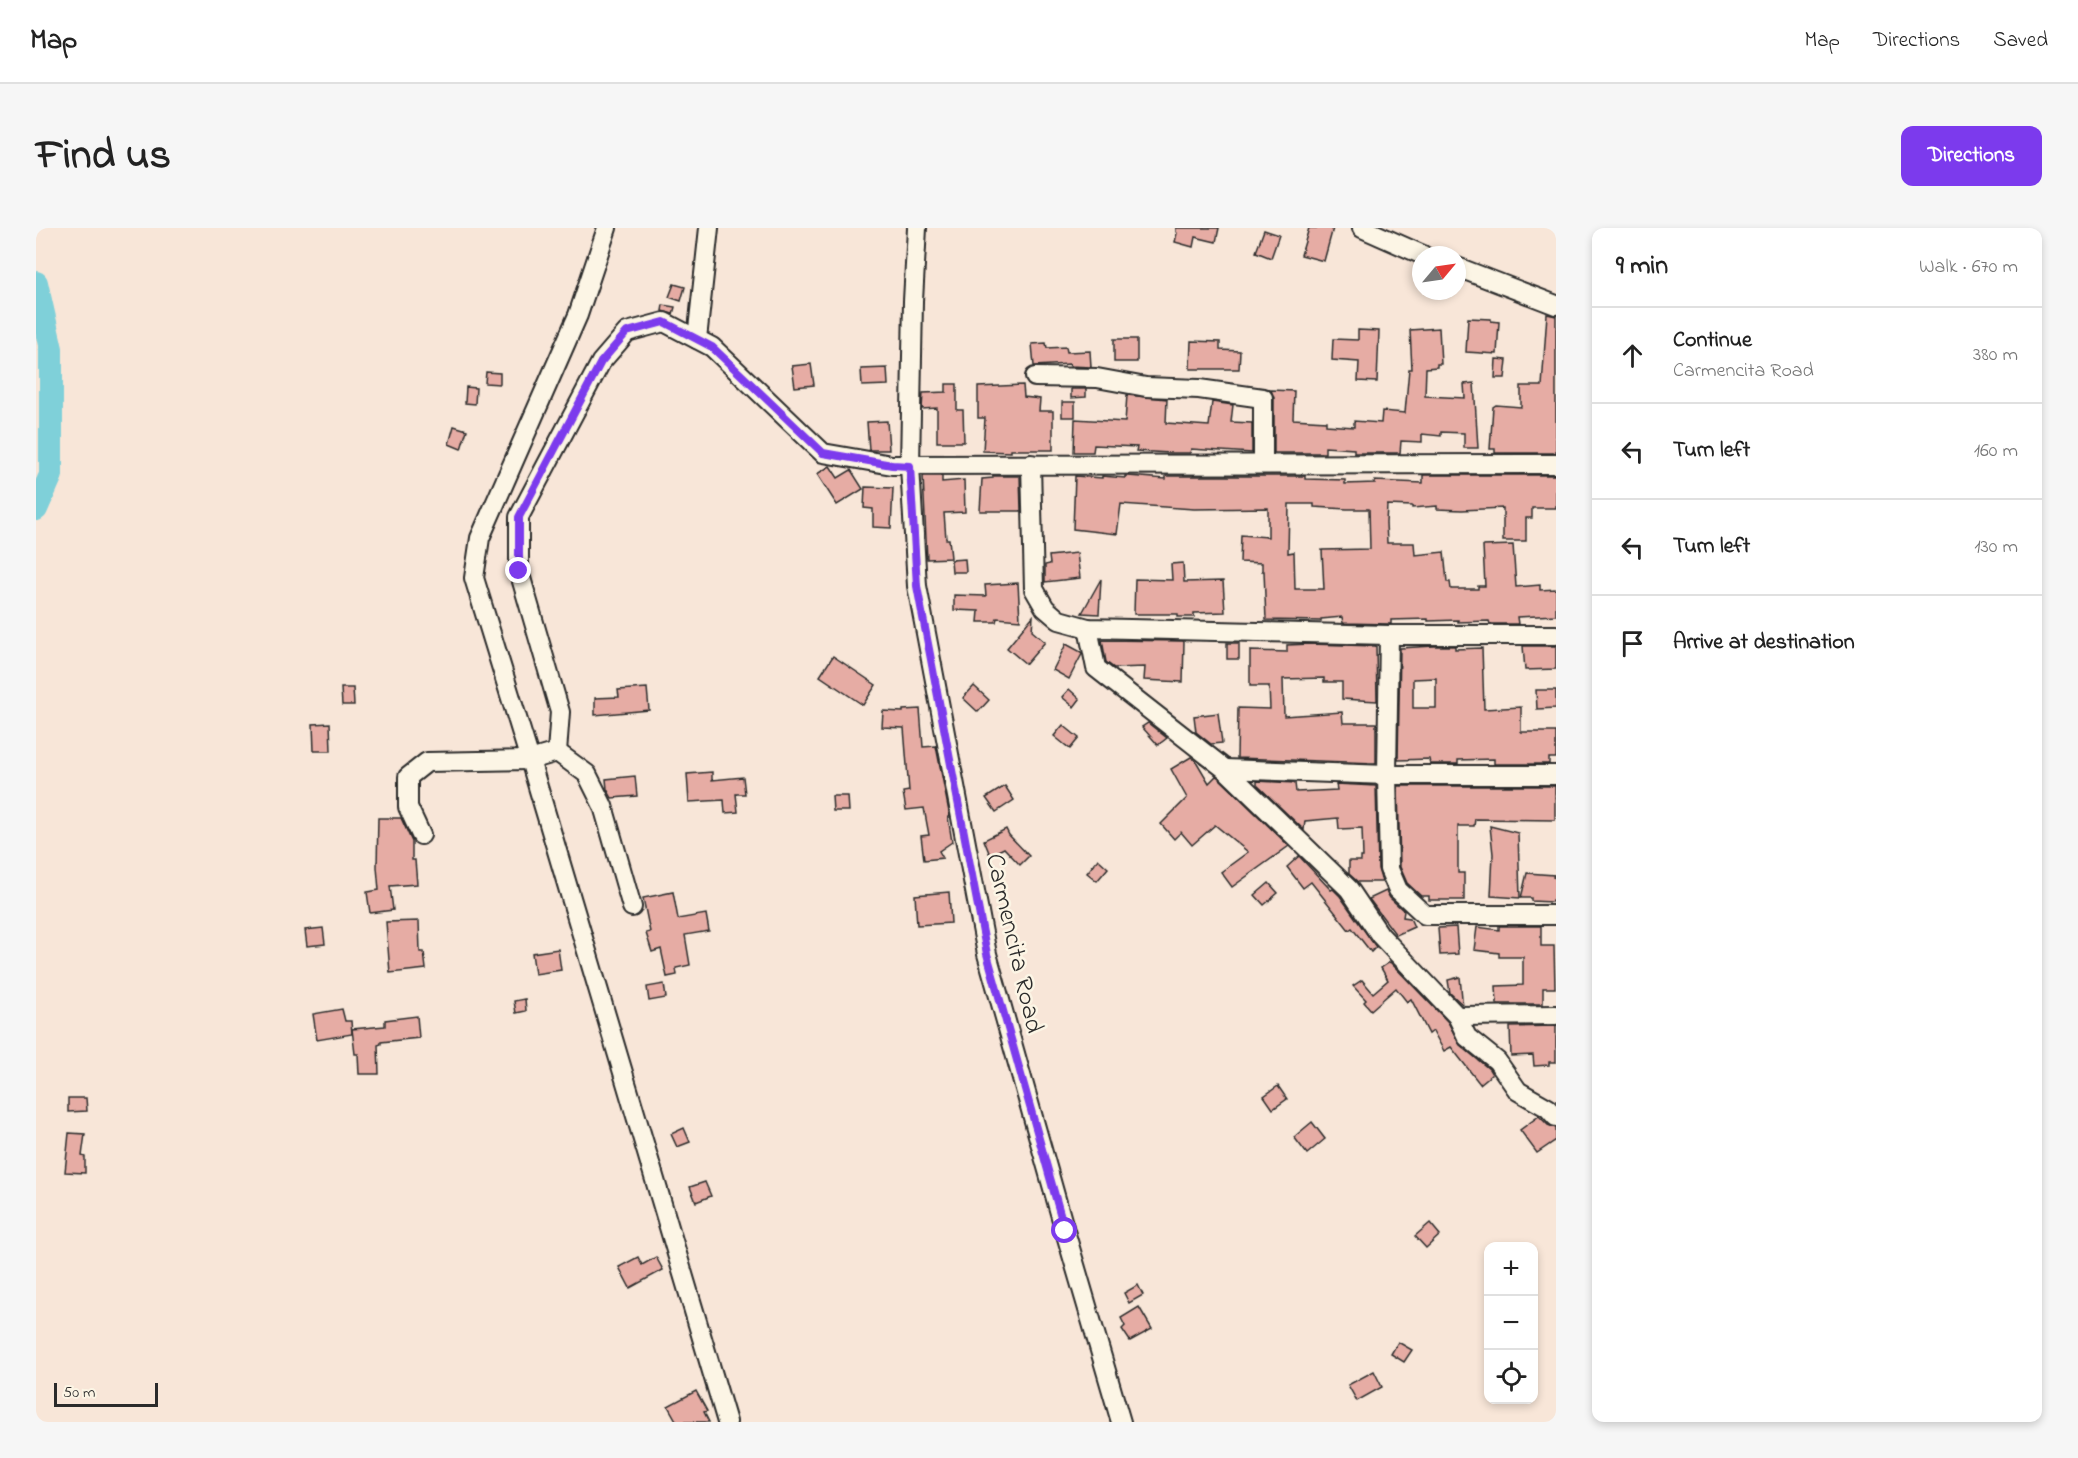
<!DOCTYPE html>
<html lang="en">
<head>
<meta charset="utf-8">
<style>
  body { margin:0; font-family:"Indie Flower",sans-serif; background:#f6f6f6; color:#222 }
  .controls { position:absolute; right:18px; bottom:18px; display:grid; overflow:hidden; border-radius:12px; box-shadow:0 3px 9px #0003 }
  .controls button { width:54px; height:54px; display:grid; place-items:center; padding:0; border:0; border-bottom:2px solid #e0e0e0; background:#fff; color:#222; font:30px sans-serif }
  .compass { position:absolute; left:1376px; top:18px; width:54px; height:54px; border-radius:50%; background:#fff; box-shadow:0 3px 9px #0003; rotate:61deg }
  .scale { position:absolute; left:18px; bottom:15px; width:104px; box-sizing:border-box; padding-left:6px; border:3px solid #2b2b2b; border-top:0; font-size:16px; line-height:21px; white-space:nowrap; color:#2b2b2b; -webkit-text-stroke:4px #fcf5e5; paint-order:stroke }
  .stop { position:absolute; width:18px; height:18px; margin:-14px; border:4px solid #7c3aed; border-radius:50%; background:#fff }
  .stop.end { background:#7c3aed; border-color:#fff; box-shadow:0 2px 6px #0008 }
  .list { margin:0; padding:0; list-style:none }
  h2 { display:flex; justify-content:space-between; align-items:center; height:78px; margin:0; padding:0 24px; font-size:26px }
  h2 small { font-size:20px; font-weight:400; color:#767676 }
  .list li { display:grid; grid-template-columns:39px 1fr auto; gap:18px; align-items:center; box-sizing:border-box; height:96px; padding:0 24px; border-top:2px solid #e0e0e0 }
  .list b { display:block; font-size:22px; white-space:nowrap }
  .list p { margin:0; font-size:20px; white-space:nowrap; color:#767676 }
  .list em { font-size:20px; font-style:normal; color:#767676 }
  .icon { flex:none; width:33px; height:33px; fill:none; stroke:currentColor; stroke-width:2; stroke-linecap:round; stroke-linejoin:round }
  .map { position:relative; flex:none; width:1520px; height:1194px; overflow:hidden; border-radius:12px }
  header { display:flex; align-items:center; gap:36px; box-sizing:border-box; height:84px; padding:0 30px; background:#fff; border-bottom:2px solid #e0e0e0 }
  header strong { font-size:28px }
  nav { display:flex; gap:33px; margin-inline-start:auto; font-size:21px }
  .intro { display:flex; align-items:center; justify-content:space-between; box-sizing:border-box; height:144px; padding:0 36px }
  h1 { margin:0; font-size:42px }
  .button { padding:15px 27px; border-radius:12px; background:#7c3aed; color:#fff; font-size:21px; font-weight:700 }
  main { display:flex; gap:36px; padding:0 36px }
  aside { flex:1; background:#fff; border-radius:12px; box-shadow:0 3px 9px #0003 }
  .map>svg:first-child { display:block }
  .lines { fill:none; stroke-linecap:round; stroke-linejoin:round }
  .river { stroke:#7fd0d9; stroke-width:24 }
  .building { fill:#e6aca4; stroke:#2b2b2b; stroke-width:1.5; fill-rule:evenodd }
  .minor-casing { stroke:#2b2b2b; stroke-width:22 }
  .minor { stroke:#fcf5e5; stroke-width:18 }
  .route { stroke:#7c3aed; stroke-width:8 }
  .labels { text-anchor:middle; stroke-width:5; stroke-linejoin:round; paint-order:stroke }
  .street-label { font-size:26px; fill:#2b2b2b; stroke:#fcf5e5 }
</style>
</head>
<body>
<header>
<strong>Map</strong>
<nav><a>Map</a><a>Directions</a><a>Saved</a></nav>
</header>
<div class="intro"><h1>Find us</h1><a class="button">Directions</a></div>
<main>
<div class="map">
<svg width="1520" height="1194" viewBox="0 0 1520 1194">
  <rect width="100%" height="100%" fill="#f8e6d8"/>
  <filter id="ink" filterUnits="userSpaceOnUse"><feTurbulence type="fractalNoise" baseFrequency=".0167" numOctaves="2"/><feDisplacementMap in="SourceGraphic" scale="12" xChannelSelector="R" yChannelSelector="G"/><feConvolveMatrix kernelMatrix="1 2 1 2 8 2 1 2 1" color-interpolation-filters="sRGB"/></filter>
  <g filter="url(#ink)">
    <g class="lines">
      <path class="river" d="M0,55L15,121V247L0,281"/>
    </g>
    <g class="building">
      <path d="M1140,0H1183L1180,14L1159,9L1157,19L1139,14L1141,5L1140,4Z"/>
      <path d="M1273,0H1297L1288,33L1265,27Z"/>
      <path d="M1228,2L1243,7L1235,30L1220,24Z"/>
      <path d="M638,56L649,59L645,73L633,69Z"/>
      <path d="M627,77L639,79L637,86L626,83Z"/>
      <path d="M1511,86L1520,88V225H1459V221H1454L1457,179L1460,177L1485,179V158H1506Z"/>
      <path d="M1432,90L1455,91V93L1463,94L1461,126L1430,124Z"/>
      <path d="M1403,100L1405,136H1401V139L1390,140L1389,168L1429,170L1428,156L1438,155L1442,220H1428V205L1405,204V208L1386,206V214L1365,213L1364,225H1318V221L1289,219V225H1238V170L1235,162L1258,163L1257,191L1290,193V197L1318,199V193L1345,195L1346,183L1369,185L1373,141H1376L1374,102Z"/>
      <path d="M1322,102L1343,103L1341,154L1322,153L1323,134L1296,132L1297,111L1322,112Z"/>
      <rect x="1078" y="111" width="23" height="23"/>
      <path d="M1155,113L1184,114V122L1204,123L1203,141H1154Z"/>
      <path d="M1010,115L1011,120L1030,119L1031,124L1054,123L1055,139L1034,138L1033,136L998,138L996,116Z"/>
      <path d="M1460,131L1471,132L1469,150H1459Z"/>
      <path d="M775,136L778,157L759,159L756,138Z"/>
      <path d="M851,140L852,157L826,158L825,141Z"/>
      <path d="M450,144L464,145V156L449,155Z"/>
      <path d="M910,156H921V182H927L928,214H901V180L886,181L887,165L910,164Z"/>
      <path d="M987,157L988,169L1004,171L1003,183H1017V222H975V224L947,223L949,190H942V159Z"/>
      <path d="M430,159L440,160L439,176L429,175Z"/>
      <path d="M1035,161H1050V169L1035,170Z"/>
      <path d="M1091,167L1131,171L1130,195L1173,198L1176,174L1197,177L1195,194L1216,195V225L1155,221L1154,225H1134L1100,223L1101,219L1058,217L1057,224H1038L1039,191L1089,194Z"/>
      <rect x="1026" y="174" width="13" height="15"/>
      <path d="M851,193L853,222H833L831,194Z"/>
      <path d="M418,198L431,202L425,221L413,216Z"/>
      <path d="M794,238L802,250L815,242L827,261L801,277L781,246Z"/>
      <path d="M1387,247H1520V280H1496V290H1490V313H1467V280L1426,282L1401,281V278L1376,280V278L1351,277L1350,295L1351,315H1378L1379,327L1408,324L1411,354H1414L1415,361H1442V358H1449L1447,318L1477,317L1480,359L1504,357V362L1520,361V387L1481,389L1482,396H1454L1453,393L1422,394V392L1392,393V391L1355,392V396L1307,395L1306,389L1285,391V393L1230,392L1228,343H1226V335L1204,334L1205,307L1232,309V280L1158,281L1085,276L1081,306L1037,301L1039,248L1066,250V248L1089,250V248H1092L1130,251V248H1269V251L1309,252V256L1339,255V253L1387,255ZM1253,276H1278V279L1311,281H1333L1334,321L1286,322L1288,361H1259L1258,324L1252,325Z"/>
      <path d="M887,248H906V254L928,252L929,284L908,285L910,311H913L915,330L891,331Z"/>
      <path d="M957,248H984L985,283H944L946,251L957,250Z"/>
      <path d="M829,259L857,260L855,300L837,299V281L828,280Z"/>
      <path d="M1041,325L1044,350L1009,354V337L1014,336L1013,328Z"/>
      <path d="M929,331L930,344H916L915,332Z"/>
      <path d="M1147,335L1148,354L1187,353L1189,384L1158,385V389H1142V386H1098L1099,351L1136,352L1135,336Z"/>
      <path d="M1065,351L1063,386L1046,385Z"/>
      <path d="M982,355L984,392L961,390L960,394H942L943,383L918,382V367L950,368L949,357Z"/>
      <path d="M997,388L996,403L1009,414L990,436L971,420Z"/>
      <path d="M1066,412L1148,413L1147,454L1108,452L1109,439L1078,440L1070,434Z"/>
      <rect x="1191" y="415" width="12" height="16"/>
      <path d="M1030,416L1045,424L1046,426L1033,451L1017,442Z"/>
      <path d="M1274,416L1340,418L1341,473L1306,471V454H1288V450L1247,451L1248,488L1306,484L1307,495H1340V535L1201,530L1202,480L1234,481L1233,458H1214V423L1251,424V417Z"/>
      <path d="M1398,418H1419V421L1446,420L1448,481L1485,479V504H1520V530H1513V536H1458V531L1422,532V536H1394L1393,531L1362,532L1364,420ZM1400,450V480H1377V451Z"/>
      <path d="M1487,418H1520V441L1489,442Z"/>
      <path d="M797,428L840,457L827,477L784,448Z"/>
      <path d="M938,458L953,472L942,484L927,470Z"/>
      <path d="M305,460H317L318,477H306Z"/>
      <path d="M611,460L613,482L559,487V470L583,469L582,462Z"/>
      <path d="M1033,461L1044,471L1038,479L1026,469Z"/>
      <path d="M1500,462H1520V480L1501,481Z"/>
      <path d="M884,481L887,519L900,518L914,589H912L916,614L903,623L907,630L888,632L885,608L893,607L888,580L870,582L867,564L873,563L868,500L846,499L847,483L867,484V482Z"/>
      <path d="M1182,485L1186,515L1175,516L1160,504L1158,488Z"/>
      <path d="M294,495L295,523H278L277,496Z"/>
      <path d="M1112,495L1131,510L1122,517L1106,499Z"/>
      <path d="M1027,497L1043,510L1034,521L1018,508Z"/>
      <path d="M1155,529L1160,533L1173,555L1180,548L1182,549L1253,618L1196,659L1185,644L1212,624L1179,597L1156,617L1145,604L1138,611L1125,596L1151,570L1135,541Z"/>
      <path d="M676,544V552L707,549L709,566H700L702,584L689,585L688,572L653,574L651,546Z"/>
      <path d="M599,548L601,568L576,570L571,561L570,551Z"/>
      <path d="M1221,553L1259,555L1260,564L1301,562L1300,556L1340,558L1342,641L1346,654H1322L1313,646V633H1325V629H1327L1326,600L1303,601L1302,590L1269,593L1268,602L1221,557Z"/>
      <path d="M969,558L978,572L960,584L950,570Z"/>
      <path d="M1362,558H1519V592L1439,591L1438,598H1422V645H1428V672H1393V668H1385L1371,655L1364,639Z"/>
      <path d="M796,568H812L813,583H797Z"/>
      <path d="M342,590H365L376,614V632H379L381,656L354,658L357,682L334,685L331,664L343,662L341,639Z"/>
      <path d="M1454,598L1482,605L1484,670L1455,668L1457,626Z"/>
      <path d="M970,601L973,607L993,628L984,637L968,620L954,627L948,612Z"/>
      <path d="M1263,628L1295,662L1297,661L1304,668L1340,719L1335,724L1316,700L1313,702L1275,654L1267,660L1251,639Z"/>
      <path d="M1062,631L1072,640L1061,653L1051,645Z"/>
      <path d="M1491,645L1518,647L1517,649L1520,650V672H1516V674L1495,673V670H1485Z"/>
      <path d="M1233,655L1242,665L1228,677L1219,667Z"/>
      <path d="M1350,663L1354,670L1368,683L1367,689L1374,690L1378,699L1360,707L1333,671Z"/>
      <path d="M637,664L642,691L670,686L673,703L649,707L654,737L640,740L641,747L631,749L625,721L616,724L610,705L614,704L607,670Z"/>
      <path d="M913,664L915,695L881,697L879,667Z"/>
      <path d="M383,693L384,724H388L390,741L354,745L350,694Z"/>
      <path d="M1463,698H1505V718H1518L1519,760H1507V776H1461L1460,758L1487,757V729H1463V725L1438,722L1441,699L1463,702Z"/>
      <path d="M1420,699L1422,726L1404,727L1402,700Z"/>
      <path d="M287,700L289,716L271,718L269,702Z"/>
      <path d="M522,721L525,742L499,746L496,725Z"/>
      <path d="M1354,734L1412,794L1424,817L1453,841L1456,846L1444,856L1415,819L1408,823L1397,803L1393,806L1375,771L1371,774L1360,760L1335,782L1328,774L1330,772L1317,758L1326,752L1337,765L1352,752L1345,740Z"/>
      <path d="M1424,749L1426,770L1427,777L1414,765L1412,752Z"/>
      <path d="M628,756L630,770L613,773L611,759Z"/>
      <path d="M489,771L490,783L480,785L478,773Z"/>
      <path d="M306,781L309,793H315L316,806L281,812L277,786Z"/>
      <path d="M381,788L383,810L345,814V816L342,817L343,846H323L322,826H319L316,801L349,798V792Z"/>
      <path d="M1520,798V834H1513V837L1498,838L1497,827L1475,828L1474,799Z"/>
      <path d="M1242,858L1251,871L1237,881L1228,868Z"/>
      <path d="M32,870H50L51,883L32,884Z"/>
      <path d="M1503,888L1512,897L1520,900V912L1501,925L1484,902Z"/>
      <path d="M1276,894L1289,911L1271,926L1258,909Z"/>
      <path d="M648,900L654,914L641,919L635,906Z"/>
      <path d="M33,905L49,906L46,928L49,929V945L29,944Z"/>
      <path d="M669,954L675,968L660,974L654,959Z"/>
      <path d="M1394,995L1404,1007L1390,1020L1379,1008Z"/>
      <path d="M602,1029L606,1037L620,1029L627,1042L594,1060L583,1039Z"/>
      <path d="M1102,1057L1107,1067L1093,1075L1088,1065Z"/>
      <path d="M1103,1079L1116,1101L1094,1113L1086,1101L1089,1098L1085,1090Z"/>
      <path d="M1362,1114L1376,1122L1368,1134L1355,1126Z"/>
      <path d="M1338,1143L1346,1159L1321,1173L1312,1157Z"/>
      <path d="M660,1163L671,1183L668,1184L673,1194H641L632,1178Z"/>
    </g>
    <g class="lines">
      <g class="minor-casing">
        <g id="minor">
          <path d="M881,0L877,73L874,238L881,358L951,726L1029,1003L1085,1194"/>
          <path d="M1326,0L1387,27"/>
          <path d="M1421,39L1520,77"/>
          <path d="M661,111L673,0"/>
          <path d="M999,149L1061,150L1110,159L1163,161L1227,170V236"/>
          <path d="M995,236L998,361L1009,380L1023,392L1052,400L1353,407H1520"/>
          <path d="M1052,400L1060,440L1189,541L1313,661L1344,707L1421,788L1431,809L1461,833L1482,863L1512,880L1520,889"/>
          <path d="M1353,407L1351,547L1353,641L1362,662L1389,687H1520"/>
          <path d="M521,524L551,546L567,578L596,679"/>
          <path d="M1189,541L1351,547H1520"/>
          <path d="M385,607L372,579V549L391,534L494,532L438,350L444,310L542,87L571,0"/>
          <path d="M1421,788L1520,787"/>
          <path d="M691,1194L494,532L521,524L524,484L483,343V289L565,134L591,104L628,94L676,119L787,225L856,237L1520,236"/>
        </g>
      </g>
      <use href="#minor" class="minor"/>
    </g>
  </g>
  <g class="lines" filter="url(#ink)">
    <path class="route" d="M483,343V289L565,134L591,104L628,94L676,119L787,225L856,237L874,238L881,358L951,726L1029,1003"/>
  </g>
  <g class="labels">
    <g class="street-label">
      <text transform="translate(980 715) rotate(77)" y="9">Carmencita Road</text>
    </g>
  </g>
</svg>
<div class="controls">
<button>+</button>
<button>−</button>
<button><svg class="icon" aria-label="locate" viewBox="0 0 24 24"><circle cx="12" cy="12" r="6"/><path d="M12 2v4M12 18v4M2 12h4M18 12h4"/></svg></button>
</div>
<svg class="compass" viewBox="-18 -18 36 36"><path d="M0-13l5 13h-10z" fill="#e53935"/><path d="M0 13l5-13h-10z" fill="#767676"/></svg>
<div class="scale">50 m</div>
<div class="stop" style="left:1029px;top:1003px"></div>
<div class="stop end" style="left:483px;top:343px"></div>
</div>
<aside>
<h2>9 min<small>Walk · 670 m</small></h2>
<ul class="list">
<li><svg class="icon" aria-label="ahead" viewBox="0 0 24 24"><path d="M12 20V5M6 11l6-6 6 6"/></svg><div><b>Continue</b><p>Carmencita Road</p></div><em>380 m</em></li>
<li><svg class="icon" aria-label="left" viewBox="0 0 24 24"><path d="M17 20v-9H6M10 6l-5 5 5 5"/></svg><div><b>Turn left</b></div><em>160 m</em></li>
<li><svg class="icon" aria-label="left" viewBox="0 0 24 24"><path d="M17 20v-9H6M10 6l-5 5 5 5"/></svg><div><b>Turn left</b></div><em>130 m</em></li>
<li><svg class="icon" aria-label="arrive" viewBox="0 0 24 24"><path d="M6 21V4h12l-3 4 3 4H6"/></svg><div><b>Arrive at destination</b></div></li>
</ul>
</aside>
</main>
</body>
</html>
